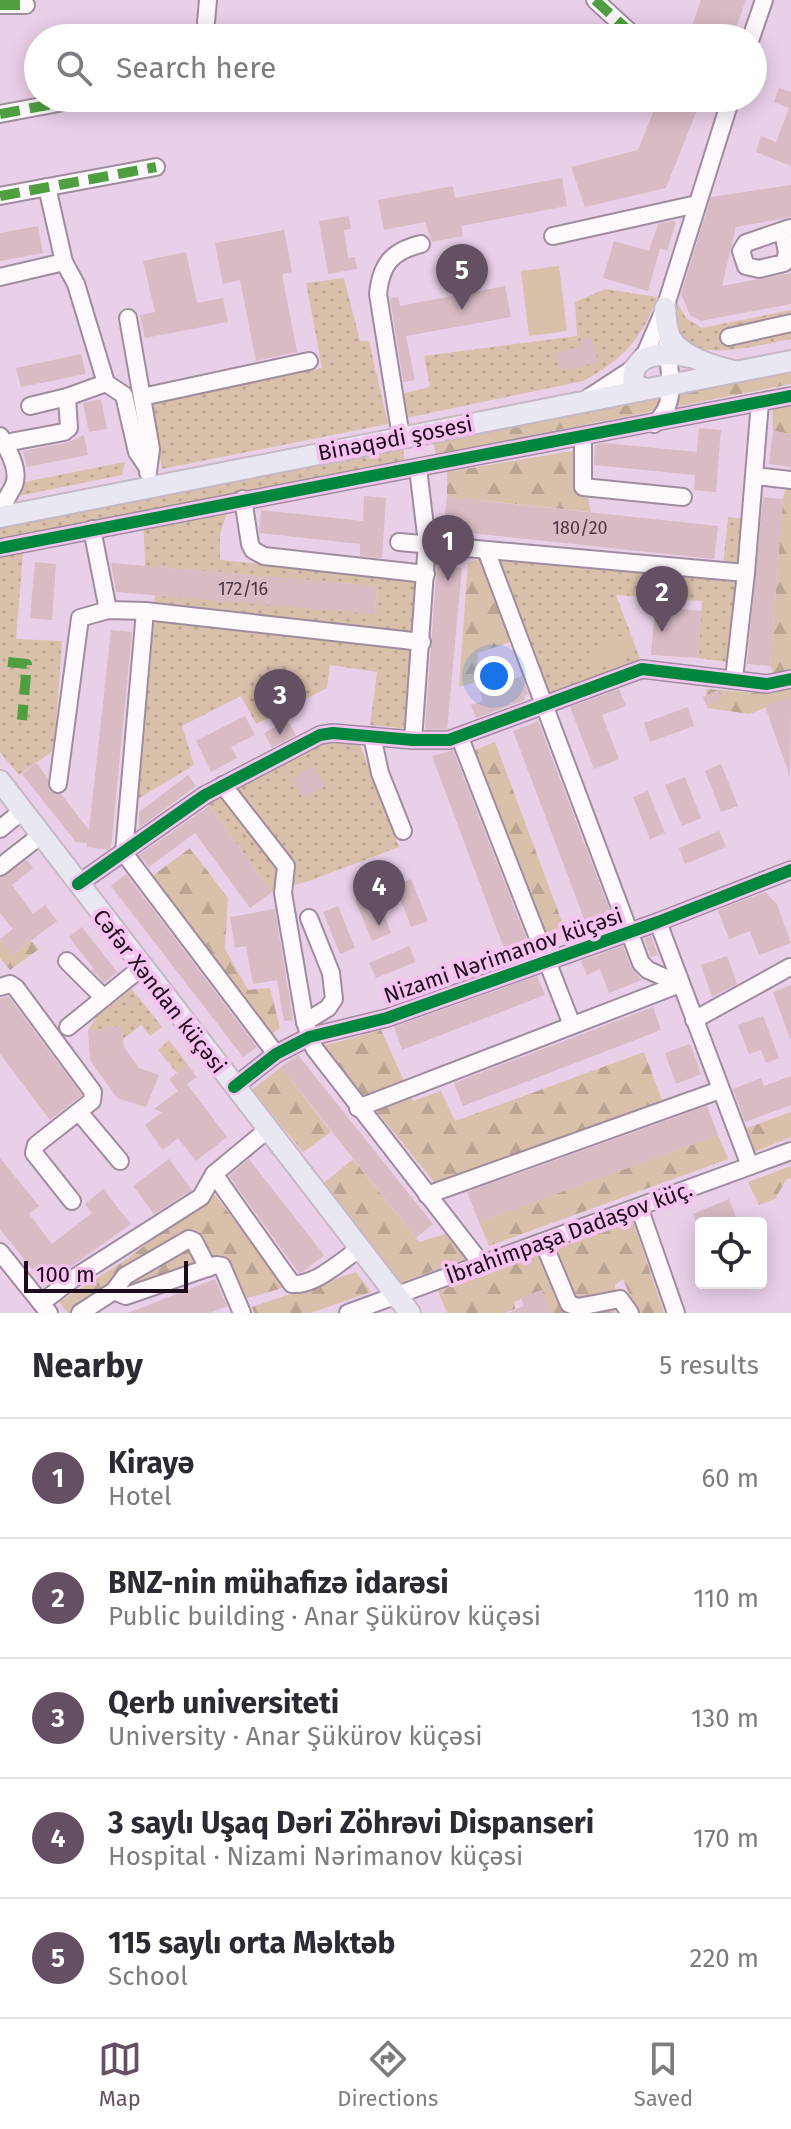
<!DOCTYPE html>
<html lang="en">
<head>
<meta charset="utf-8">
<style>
  body { margin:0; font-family:"Fira Sans",sans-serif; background:#f2f2f3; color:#2b2b33 }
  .controls { position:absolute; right:24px; bottom:24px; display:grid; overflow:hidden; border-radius:8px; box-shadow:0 4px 20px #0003 }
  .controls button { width:72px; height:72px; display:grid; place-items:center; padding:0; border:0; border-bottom:2px solid #e1e1e2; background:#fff; color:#2b2b33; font:40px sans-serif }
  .scale { position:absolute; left:24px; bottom:20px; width:164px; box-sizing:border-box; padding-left:8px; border:4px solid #1d0c1c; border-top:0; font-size:22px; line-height:28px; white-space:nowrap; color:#1d0c1c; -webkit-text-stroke:6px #f6c3f1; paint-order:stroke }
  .you { position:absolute; left:494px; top:676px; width:28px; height:28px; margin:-20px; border:6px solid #fff; border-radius:50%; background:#1a73e8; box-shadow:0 0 0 12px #1a73e833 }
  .badge { display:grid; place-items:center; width:52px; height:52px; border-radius:50%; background:#655063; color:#fff; font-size:26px; font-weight:700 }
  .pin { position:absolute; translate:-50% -66px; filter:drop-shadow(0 2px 4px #0008) }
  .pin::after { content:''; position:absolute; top:42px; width:28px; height:24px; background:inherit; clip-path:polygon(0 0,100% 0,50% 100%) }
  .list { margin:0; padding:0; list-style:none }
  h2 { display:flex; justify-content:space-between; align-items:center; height:104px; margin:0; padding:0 32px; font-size:34px }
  h2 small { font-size:26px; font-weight:400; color:#7c7c81 }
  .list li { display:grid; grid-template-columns:52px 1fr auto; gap:24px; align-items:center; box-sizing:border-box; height:120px; padding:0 32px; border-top:2px solid #e1e1e2 }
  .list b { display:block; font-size:30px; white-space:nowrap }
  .list p { margin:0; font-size:26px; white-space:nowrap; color:#7c7c81 }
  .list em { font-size:26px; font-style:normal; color:#7c7c81 }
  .icon { flex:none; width:44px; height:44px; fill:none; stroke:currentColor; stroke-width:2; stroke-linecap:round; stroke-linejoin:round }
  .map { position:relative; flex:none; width:791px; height:1313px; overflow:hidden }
  .search { position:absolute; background:#fff; box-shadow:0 4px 20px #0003; left:24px; right:24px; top:24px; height:88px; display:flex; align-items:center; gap:20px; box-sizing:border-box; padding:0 28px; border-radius:44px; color:#7c7c81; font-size:30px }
  .sheet { height:704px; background:#fff }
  nav { display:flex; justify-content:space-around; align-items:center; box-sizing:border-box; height:112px; border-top:2px solid #e1e1e2; background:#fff; font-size:22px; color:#7c7c81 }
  nav a { display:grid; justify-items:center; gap:4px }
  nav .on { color:#655063 }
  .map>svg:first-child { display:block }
  .green { fill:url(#green-dots) }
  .forest { fill:url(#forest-firs) }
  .pitch { fill:#d9c0aa }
  .building { fill:#d8bbc3 }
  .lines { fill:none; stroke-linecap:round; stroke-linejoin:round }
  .minor-casing { stroke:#a08c9f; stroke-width:20 }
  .major-casing { stroke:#c6b8c5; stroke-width:24 }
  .minor { stroke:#fcf8fc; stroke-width:16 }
  .major { stroke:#e9e7f2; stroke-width:20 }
  .quiet { stroke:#4f9f41; stroke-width:10; stroke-dasharray:20 10; stroke-linecap:butt }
  .cycleway-casing { stroke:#f6c3f1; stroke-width:17 }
  .cycleway { stroke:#00873e; stroke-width:12 }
  .labels { text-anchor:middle; stroke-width:8; stroke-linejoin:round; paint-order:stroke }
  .number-label { font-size:18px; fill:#4c3846 }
  .street-label { font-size:22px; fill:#1d0c1c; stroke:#f6c3f1 }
</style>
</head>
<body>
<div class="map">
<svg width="791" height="1313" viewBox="0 0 791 1313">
  <defs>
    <pattern id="green-dots" width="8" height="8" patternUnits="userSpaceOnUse" patternTransform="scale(2)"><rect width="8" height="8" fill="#d9c0aa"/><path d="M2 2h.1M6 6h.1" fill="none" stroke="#baa492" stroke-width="1.8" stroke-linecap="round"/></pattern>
    <pattern id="forest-firs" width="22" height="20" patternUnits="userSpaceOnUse" patternTransform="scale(2)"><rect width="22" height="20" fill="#d9c0aa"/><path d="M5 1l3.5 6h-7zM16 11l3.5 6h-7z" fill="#baa492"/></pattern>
  </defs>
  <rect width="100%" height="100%" fill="#eacfe8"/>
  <g class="green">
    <path d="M344,278L360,341H369L388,424L162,469L150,404L322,368L306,283Z"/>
    <path d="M605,289L657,297C641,341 623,359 583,381L406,418L401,394L430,387L424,356L577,336L575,302Z"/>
    <path d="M676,300L686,318L702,328L791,310V339C761,344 677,371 673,319C672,314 675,306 676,300Z"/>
    <path d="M403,449L405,463L232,497L220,534V560L421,579L409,729L370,725L377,672L330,665L327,688L256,724L241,696L182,726L194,765L133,802L155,595L375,613L377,586L145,566L143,511L0,540V528L140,498Z"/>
    <path d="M125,462L122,475L18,496L24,482Z"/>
    <path d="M728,517L746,519L728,662L698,658L702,601L616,595L640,659L548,695L493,556L722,575Z"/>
    <path d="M23,553L16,639L62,641L54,750L19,775L0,752V558Z"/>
    <path d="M329,738L360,745L399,847L309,881L272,892L207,803Z"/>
    <path d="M132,989L162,1027L150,1036L141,1025L123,1039L122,1026L88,1031L97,1016Z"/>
    <path d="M169,1040L188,1065L177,1073L158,1050Z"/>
  </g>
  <g class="forest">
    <path d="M791,371V384L436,454L433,442Z"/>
    <path d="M791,401V434L773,431L772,404Z"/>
    <path d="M578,450L591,512L447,497V472Z"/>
    <path d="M791,467V669L774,674L770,666L783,499Z"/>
    <path d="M482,558L511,642L478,653L476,682L459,687L468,563Z"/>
    <path d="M791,687V704L788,698L750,714L707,708L706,689L769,694Z"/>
    <path d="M495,742L567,935L545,942L473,751Z"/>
    <path d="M190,848L228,898L225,949L248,990L270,988L280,1028L269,1036L150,878Z"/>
    <path d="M0,939L12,955L31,941L39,949L10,970L0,958Z"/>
    <path d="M381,1030L413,1101L441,1091L455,1121L644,1052L662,1100L435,1183L323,1046Z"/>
    <path d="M281,1067L331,1132L303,1152L252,1090Z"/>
    <path d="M791,1112V1137L754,1152L744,1129Z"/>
    <path d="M718,1135L728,1159L489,1246L479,1222Z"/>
    <path d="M353,1159L419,1242L448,1233L468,1258L400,1283L324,1183Z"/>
    <path d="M791,1166V1178L786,1180L775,1199L759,1205L748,1182Z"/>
    <path d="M214,1194L286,1287L244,1299L232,1266L224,1257L75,1313H68L59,1302L124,1261Z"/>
    <path d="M633,1221L664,1313H637L623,1279L615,1285V1313H550L542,1290L514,1302L515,1309L505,1313H447L438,1291Z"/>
    <path d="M356,1272L371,1292L310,1313H254L252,1307Z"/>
  </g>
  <g class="pitch">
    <path d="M559,266L567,331L529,336L521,271Z"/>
    <path d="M626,634L634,654L597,670L589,650Z"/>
  </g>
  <g class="building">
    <path d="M701,0H746L734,33L718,27L714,37L691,29Z"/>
    <path d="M779,88L791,92V166L756,152L761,136L776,142L789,108L774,102Z"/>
    <path d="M659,98H670L697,110L666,188L585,207L571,167L638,150Z"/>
    <path d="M562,178L567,206L461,226L463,236L432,242L425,222L384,230L378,200L453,186L455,198Z"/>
    <path d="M791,185V217L736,227L722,286L791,273V304L701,321L690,315L681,294L711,197Z"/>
    <path d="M349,216L351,229L344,230L348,258L355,257L357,269L328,274L319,221Z"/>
    <path d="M672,221L676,222L667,251L660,248L648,291L603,278L614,241L649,251L658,224Z"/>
    <path d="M38,226L43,253L0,261V233Z"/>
    <path d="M284,230L292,272L282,274L297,352L256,361L240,280L223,284L215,243Z"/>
    <path d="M186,252L197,303L223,298L228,322L145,338L140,315L155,312L143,261Z"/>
    <path d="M505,286L511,317L406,336L415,380L403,382L390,298L398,297L400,306Z"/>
    <path d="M591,337L599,362L560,371L555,353L581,346L580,340Z"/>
    <path d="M81,354L86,374L21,387L16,368Z"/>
    <path d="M101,399L107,429L89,432L83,403Z"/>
    <path d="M699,428L721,430L716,492L694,490L695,475L594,465L595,445L604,443L697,452Z"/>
    <path d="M773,431L791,434V467L769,464Z"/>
    <path d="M84,435L88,455L27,467L23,451L66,443Z"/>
    <path d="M364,496L386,498L382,558L360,556V544L259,533L261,510L363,521Z"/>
    <path d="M447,497L718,526L714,559L443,530Z"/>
    <path d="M763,497L783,499L770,666L747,664Z"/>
    <path d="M35,562L56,564L52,620L30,618Z"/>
    <path d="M111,563L377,586L375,614L116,592Z"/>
    <path d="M437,565L462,568L447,729H425Z"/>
    <path d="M655,606L701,611L698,658L651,655Z"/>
    <path d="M111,630L132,632L111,848L108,850L87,847V843L76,842L22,774L36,763L48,778V787L51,792L61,794L89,830Z"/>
    <path d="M522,676L528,694L524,695L525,700L476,718L471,705L483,701L480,691Z"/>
    <path d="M619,689L626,706L602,715L619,759L594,769L570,707Z"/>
    <path d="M718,690L722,698L706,705L703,697Z"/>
    <path d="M789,697L791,704L790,777L765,706Z"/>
    <path d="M688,707L694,726L650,742L644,723Z"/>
    <path d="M245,716L255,735L231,747L237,758L211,772L196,741Z"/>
    <path d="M287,720L296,735L272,748L264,733Z"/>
    <path d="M538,721L613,919L588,929L513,731Z"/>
    <path d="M453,750L529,945L506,954L432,756Z"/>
    <path d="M721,764L738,806L721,812L705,771Z"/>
    <path d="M313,766L325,786L303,799L292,779Z"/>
    <path d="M188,775L196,786L139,828V812Z"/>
    <path d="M685,777L701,818L682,826L665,785Z"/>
    <path d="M648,791L665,833L650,839L633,797Z"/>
    <path d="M209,806L272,892L250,908L195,833L149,867L139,855Z"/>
    <path d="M719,831L726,847L685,864L679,848Z"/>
    <path d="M27,860L33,868L12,885L33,914L45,905L57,921L12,955L0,939L13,929L0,913V878Z"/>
    <path d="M126,874L257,1047L243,1057L111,886Z"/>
    <path d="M411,879L428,921L411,927L395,886Z"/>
    <path d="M375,892L391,933L372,941L355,900Z"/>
    <path d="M765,892L777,904L791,943L759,955L750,931L729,939L718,910Z"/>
    <path d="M338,906L355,948L340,954L323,912Z"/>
    <path d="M275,909L293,1020L284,1021L277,980L253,984L246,946L235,948L230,917Z"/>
    <path d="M82,927L117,972L104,983L92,970L94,969L69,937Z"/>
    <path d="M651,936L658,955L651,957L644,939Z"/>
    <path d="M409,946L416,962L376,978L369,963Z"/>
    <path d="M623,946L631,967L642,980L609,993L600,969L587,975L581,961Z"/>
    <path d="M727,956L737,984L712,997L701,965Z"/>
    <path d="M537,976L545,995L402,1050L394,1027Z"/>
    <path d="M791,985V1038H790L773,992Z"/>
    <path d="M8,996L82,1095L50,1120L0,1054V999Z"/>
    <path d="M653,1007L661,1030L463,1106L454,1083Z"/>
    <path d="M763,1016L779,1058L766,1063L761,1050L749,1054L738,1025Z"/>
    <path d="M122,1026L124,1047L139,1068L159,1075L146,1107L117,1098L90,1060L88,1031Z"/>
    <path d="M690,1044L701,1074L676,1084L665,1053Z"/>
    <path d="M298,1055L433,1224L416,1238L281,1067Z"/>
    <path d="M188,1065L197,1077L187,1084L227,1137L196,1161L178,1138L163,1150L145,1125L162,1112L154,1109L178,1091L169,1079Z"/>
    <path d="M791,1076V1105L745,1122L733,1089L761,1078L764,1086Z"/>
    <path d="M707,1106L718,1135L479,1222L467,1192Z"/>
    <path d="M0,1158L39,1206L29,1214L52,1244L92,1213L85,1204L103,1189L131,1224L51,1281L39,1278L0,1229Z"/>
    <path d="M169,1159L192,1190L154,1214L133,1186Z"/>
    <path d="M249,1159L324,1255L304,1271L299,1273L229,1176Z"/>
    <path d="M729,1199L738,1223H697L693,1214Z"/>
    <path d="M215,1279L227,1306L209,1313H128Z"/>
    <path d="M542,1290L550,1313H508L524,1306L521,1297Z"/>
  </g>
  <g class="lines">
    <g class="minor-casing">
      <g id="minor">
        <path d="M595,0L631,33L650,38"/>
        <path d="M0,5H26"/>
        <path d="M206,22L208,0"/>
        <path d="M751,38L764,0"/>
        <path d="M0,114L85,98"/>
        <path d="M47,187L64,262L76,284L106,383L124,395L137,452L148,468"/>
        <path d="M0,196L156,167"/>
        <path d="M783,231L787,253L784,263L759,269L746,266L741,251L746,243L790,228H791"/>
        <path d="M553,236L697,204"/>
        <path d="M0,277L64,262"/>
        <path d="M128,318L151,449L148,472"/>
        <path d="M729,337L791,323"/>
        <path d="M67,397L106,383"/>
        <path d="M142,397L309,361"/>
        <path d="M588,398L631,370L646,352L665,308L731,98"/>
        <path d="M654,424C679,403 669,374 667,345"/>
        <path d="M0,436C8,449 20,470 14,485C7,500 3,498 6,516"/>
        <path d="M401,437L378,294C381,264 392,251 421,244"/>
        <path d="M583,438V487L683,497"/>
        <path d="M0,444L64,432L69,428L67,397L30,406"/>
        <path d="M755,476L791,480"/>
        <path d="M243,499L250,544L253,550L264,556L426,574"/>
        <path d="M92,529L108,610"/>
        <path d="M399,542L746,573"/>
        <path d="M0,548C263,495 528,448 791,396"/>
        <path d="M486,550L641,963L648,970L680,984"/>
        <path d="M145,611L124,853L276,1054"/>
        <path d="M734,679L746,573L760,402"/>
        <path d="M372,736L380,773L403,831"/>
        <path d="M460,738L572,1025"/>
        <path d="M413,740L427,543L418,468"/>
        <path d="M58,784L80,618L108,610L145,611L422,642"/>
        <path d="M223,785L286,866L283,893L305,1022L314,1048L481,1263"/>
        <path d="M0,829L22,811"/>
        <path d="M0,867L41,835"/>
        <path d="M78,884L205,795L320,735L333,733L413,740H449L642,669L767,684L791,679"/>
        <path d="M658,922L750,1166"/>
        <path d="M67,961L104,998"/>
        <path d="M0,987L10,984L16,988L93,1092L92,1101L36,1145L34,1153L72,1201"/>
        <path d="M694,1020L790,967"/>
        <path d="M305,1022L328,1008L334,999L331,973L309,918"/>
        <path d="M68,1027L142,967"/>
        <path d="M234,1087L276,1054L309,1037L387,1018L658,922L791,870"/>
        <path d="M358,1108L680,984"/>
        <path d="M79,1112L120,1161"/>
        <path d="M214,1174L292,1284C315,1286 341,1261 359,1249"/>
        <path d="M427,1195L720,1090"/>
        <path d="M639,1207L676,1313"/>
        <path d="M543,1242L569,1304L578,1307L620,1299L630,1313"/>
        <path d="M0,1252L49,1313"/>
        <path d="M114,1291L126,1296L216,1265L222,1266L242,1313"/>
        <path d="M41,1303L74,1278L201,1197L214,1174L267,1130"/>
        <path d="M80,1313L114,1291L125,1276L189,1239L194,1241L208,1268"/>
        <path d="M348,1313L791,1151"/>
      </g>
    </g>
    <g class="major-casing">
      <g id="major">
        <path d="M665,308C666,318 666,330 671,339C682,357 715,367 734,371"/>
        <path d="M647,389L634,385C627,352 668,351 690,357"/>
        <path d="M0,517L791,361"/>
        <path d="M0,781L410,1313"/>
      </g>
    </g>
    <use href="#minor" class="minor"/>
    <use href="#major" class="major"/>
    <g class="quiet">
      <path d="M595,0L631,33L650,38"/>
      <path d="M0,5H26"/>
      <path d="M0,114L85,98"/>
      <path d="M0,196L156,167"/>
      <path d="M8,662L27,664L22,720"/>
    </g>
    <g class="cycleway-casing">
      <g id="cycleway">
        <path d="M0,548C263,495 528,448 791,396"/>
        <path d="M78,884L205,795L320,735L333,733L413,740H449L642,669L767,684L791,679"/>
        <path d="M234,1087L276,1054L309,1037L387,1018L658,922L791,870"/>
      </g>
    </g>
    <use href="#cycleway" class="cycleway"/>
  </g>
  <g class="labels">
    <g class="number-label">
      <text x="580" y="534">180/20</text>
      <text x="243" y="595">172/16</text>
    </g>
    <g class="street-label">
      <text transform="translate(395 438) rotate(-11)" y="8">Binəqədi şosesi</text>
      <text transform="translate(503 955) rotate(-19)" y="8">Nizami Nərimanov küçəsi</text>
      <text transform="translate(160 991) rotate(52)" y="8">Cəfər Xəndan küçəsi</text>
      <text transform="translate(569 1232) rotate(-20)" y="8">İbrahimpaşa Dadaşov küç.</text>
    </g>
  </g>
</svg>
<div class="controls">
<button><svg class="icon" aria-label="locate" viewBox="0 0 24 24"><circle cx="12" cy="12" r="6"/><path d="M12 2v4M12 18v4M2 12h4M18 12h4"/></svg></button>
</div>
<div class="scale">100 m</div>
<div class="you"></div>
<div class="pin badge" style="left:448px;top:581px">1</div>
<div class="pin badge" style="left:662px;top:632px">2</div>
<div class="pin badge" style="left:280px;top:735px">3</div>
<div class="pin badge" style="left:379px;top:926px">4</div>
<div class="pin badge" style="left:462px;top:310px">5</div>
<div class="search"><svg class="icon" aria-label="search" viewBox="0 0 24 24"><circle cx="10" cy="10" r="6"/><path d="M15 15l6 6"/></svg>Search here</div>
</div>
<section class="sheet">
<h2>Nearby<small>5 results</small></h2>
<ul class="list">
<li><span class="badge">1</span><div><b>Kirayə</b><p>Hotel</p></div><em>60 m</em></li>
<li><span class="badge">2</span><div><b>BNZ-nin mühafizə idarəsi</b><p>Public building · Anar Şükürov küçəsi</p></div><em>110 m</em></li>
<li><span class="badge">3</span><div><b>Qerb universiteti</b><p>University · Anar Şükürov küçəsi</p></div><em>130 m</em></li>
<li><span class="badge">4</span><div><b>3 saylı Uşaq Dəri Zöhrəvi Dispanseri</b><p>Hospital · Nizami Nərimanov küçəsi</p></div><em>170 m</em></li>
<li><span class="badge">5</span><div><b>115 saylı orta Məktəb</b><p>School</p></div><em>220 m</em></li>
</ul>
</section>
<nav>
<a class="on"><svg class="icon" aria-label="map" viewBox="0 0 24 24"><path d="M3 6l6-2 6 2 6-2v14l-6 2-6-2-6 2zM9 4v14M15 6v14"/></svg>Map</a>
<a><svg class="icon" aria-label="directions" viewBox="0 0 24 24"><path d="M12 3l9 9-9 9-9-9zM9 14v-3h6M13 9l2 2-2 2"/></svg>Directions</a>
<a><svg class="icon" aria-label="saved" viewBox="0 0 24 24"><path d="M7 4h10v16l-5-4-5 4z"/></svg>Saved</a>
</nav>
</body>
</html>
